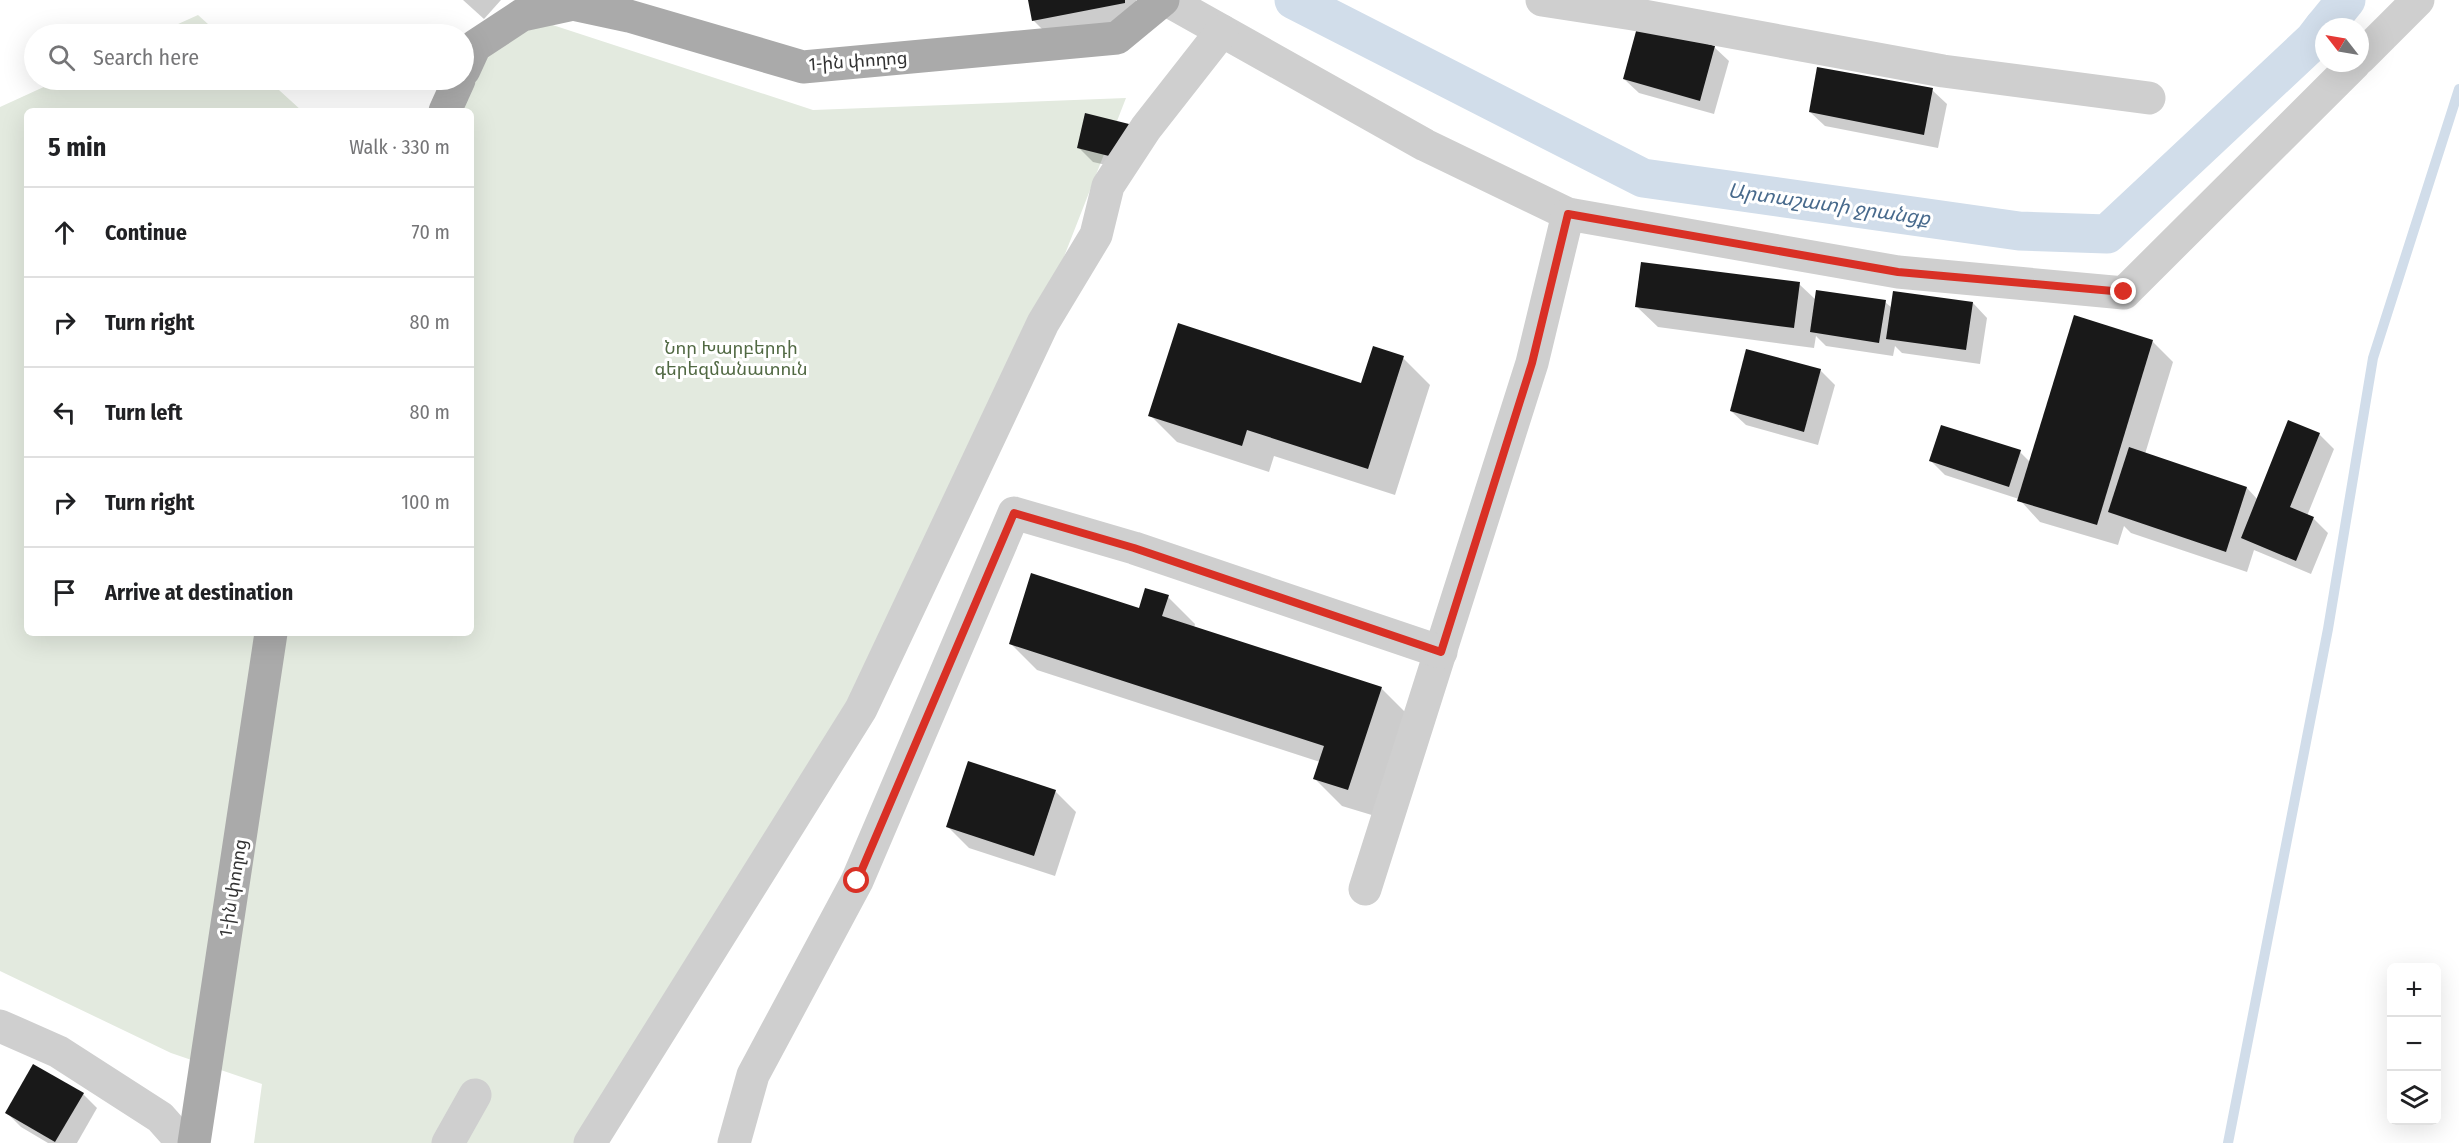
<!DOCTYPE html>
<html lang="en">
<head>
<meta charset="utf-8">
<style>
  body { margin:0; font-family:"Fira Sans Condensed","Noto Sans Armenian",sans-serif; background:#f2f2f2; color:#202124 }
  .controls { position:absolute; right:18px; bottom:18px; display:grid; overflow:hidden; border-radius:9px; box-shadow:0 6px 24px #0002 }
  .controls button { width:54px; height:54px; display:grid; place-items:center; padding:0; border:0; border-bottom:2px solid #e0e0e0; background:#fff; color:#202124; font:30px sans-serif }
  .compass { position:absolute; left:2315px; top:18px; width:54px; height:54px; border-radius:50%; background:#fff; box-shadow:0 6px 24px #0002; rotate:301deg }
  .stop { position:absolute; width:18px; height:18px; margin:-14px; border:4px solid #d93025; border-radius:50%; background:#fff }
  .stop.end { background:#d93025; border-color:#fff; box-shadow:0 2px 6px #0008 }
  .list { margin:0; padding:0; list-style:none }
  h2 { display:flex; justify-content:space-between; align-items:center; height:78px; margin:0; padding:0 24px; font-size:26px }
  h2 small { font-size:20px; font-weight:400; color:#757577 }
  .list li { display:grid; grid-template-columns:39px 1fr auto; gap:18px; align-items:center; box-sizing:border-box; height:90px; padding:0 24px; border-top:2px solid #e0e0e0 }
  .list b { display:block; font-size:22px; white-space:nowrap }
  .list em { font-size:20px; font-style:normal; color:#757577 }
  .icon { flex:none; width:33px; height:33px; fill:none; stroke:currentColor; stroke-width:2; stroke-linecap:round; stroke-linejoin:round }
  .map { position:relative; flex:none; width:2459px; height:1143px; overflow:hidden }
  .search { position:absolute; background:#fff; box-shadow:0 6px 24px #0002; left:24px; top:24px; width:450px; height:66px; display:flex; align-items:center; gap:15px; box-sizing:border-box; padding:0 21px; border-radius:33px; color:#757577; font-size:22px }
  .panel { position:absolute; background:#fff; box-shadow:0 6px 24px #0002; left:24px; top:108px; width:450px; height:528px; border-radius:9px }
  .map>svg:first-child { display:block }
  .green { fill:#e3eadf }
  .shadow { fill:#0003 }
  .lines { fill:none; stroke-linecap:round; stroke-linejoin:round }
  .stream { stroke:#d1ddea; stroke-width:10 }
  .canal { stroke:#d1ddea; stroke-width:39 }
  .building { fill:#191919 }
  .minor { stroke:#cfcfcf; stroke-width:33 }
  .major { stroke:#aaa; stroke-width:33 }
  .route { stroke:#d93025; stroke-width:8 }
  .labels { text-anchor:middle; stroke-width:6; stroke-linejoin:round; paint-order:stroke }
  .street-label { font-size:18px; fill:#323232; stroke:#fff }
  .park-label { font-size:18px; fill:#516943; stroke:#fff }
  .water-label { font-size:20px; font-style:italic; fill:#486a8c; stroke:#fff }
</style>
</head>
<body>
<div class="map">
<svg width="2459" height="1143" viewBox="0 0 2459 1143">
  <rect width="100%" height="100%" fill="#fff"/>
  <g class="green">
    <path d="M198,15L219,34H156Z"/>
    <path d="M522,15L813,110L1126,98L1058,272L859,696L577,1143H254L262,1084L171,1053L0,971V107L59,80H268L302,111H27V633H471V111H428Z"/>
  </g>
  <g class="shadow">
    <path d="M463,0H501L484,19Z"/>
    <path d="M1030,0H1136L1139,17L1048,35L1033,20Z"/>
    <path d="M1714,47L1729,61L1714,114L1639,93L1624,79Z"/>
    <path d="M1932,90L1947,104L1938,148L1825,126L1810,112Z"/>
    <path d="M1128,125L1136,172L1093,162L1079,148Z"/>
    <path d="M1799,284L1816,300L1885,302L1892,308L1973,303L1987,318L1980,364L1902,353L1895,346L1893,356L1826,346L1816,336L1814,348L1658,327L1636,306Z"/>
    <path d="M2152,341L2173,362L2145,454L2247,488L2258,500L2319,434L2334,449L2307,516L2314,519L2328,533L2311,574L2254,550L2247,572L2131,533L2124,526L2118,545L2040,522L2019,499L1945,475L1931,461L2020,452L2030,462Z"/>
    <path d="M1403,358L1430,385L1395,495L1274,456L1269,472L1177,442L1150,415L1362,385Z"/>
    <path d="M1821,371L1835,385L1818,445L1746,425L1731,411Z"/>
    <path d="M1168,597L1195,624L1194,628L1381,688L1408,715L1375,816L1342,806L1315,779L1320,762L1037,670L1010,643L1140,610Z"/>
    <path d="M1055,791L1076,812L1055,876L969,848L948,827Z"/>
    <path d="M83,1094L97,1108L77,1143H48L21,1127L7,1113Z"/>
  </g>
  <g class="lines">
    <path class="stream" d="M2228,1143L2328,629L2373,358L2459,89"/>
    <g class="canal">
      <path d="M1294,0L1643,178L2019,231L2107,234L2314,40L2324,27"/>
      <path d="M2324,27L2346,0"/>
    </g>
  </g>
  <g class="building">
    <path d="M1028,0H1125V3L1032,21Z"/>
    <path d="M1638,24L1715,46L1700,101L1623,79Z"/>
    <path d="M1817,67L1933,88L1924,135L1809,112Z"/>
    <path d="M1085,113L1129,124L1121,159L1077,148Z"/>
    <path d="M1641,262L1800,282L1794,328L1635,307Z"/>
    <path d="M1816,290L1886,300L1879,343L1810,332Z"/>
    <path d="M1893,291L1973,302L1966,350L1886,339Z"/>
    <path d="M2074,315L2153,340L2097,525L2017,501Z"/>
    <path d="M1178,323L1361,383L1373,346L1404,356L1368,469L1247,430L1242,446L1148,416Z"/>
    <path d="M1746,349L1821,369L1804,432L1730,411Z"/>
    <path d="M2288,420L2320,433L2290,507L2314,517L2296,561L2241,538Z"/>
    <path d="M1941,425L2021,450L2009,487L1929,461Z"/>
    <path d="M2129,447L2247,487L2226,552L2108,512Z"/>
    <path d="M1031,573L1139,608L1145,588L1169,595L1162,616L1382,687L1348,790L1313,779L1324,746L1009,644Z"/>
    <path d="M968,761L1056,790L1034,856L946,827Z"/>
    <path d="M33,1064L84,1093L55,1142L5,1113Z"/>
  </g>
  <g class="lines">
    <g class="minor">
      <path d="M1167,0L1425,145L1568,214L1898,272L2124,293L2355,63"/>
      <path d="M1542,0L1633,14L1943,71L2149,98"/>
      <path d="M2360,58L2418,0"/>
      <path d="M1365,889L1532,363L1568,214"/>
      <path d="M0,1026L59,1052L160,1117L183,1143"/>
      <path d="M448,1143L475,1095"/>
      <path d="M590,1143L861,709L1043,323L1096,235L1108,186L1146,128L1222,31"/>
      <path d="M734,1143L753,1075L857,881L1014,513L1134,548L1441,652"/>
    </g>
    <g class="major">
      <path d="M464,70L475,46L522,15L573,4L629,16L803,67L1117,38L1163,0"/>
      <path d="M445,111L459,80"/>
      <path d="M194,1143L271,633"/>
    </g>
  </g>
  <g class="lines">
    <path class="route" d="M857,881L1014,513L1134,548L1441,652L1532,363L1568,214L1898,272L2124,292"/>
  </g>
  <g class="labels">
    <g class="street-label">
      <text transform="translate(858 61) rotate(-4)" y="6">1-ին փողոց</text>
      <text transform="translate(233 888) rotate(-81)" y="6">1-ին փողոց</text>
    </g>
    <g class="park-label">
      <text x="731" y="354">Նոր Խարբերդի<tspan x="731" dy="21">գերեզմանատուն</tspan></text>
    </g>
    <g class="water-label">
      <text transform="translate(1829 204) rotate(8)" y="7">Արտաշատի ջրանցք</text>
    </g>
  </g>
</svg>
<div class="controls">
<button>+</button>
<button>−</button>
<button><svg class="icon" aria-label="layers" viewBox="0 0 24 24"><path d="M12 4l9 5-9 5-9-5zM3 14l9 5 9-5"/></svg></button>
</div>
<svg class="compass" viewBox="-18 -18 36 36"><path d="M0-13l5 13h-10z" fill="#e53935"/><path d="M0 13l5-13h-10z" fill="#757577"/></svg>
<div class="stop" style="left:857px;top:881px"></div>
<div class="stop end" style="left:2124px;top:292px"></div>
<div class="search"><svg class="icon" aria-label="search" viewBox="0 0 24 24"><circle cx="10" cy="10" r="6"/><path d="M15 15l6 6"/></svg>Search here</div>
<section class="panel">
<h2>5 min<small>Walk · 330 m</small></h2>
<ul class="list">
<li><svg class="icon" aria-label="ahead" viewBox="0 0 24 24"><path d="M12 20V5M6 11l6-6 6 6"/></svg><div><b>Continue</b></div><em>70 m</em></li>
<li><svg class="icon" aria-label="right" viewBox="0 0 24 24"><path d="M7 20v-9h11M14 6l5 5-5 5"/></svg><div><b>Turn right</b></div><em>80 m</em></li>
<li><svg class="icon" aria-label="left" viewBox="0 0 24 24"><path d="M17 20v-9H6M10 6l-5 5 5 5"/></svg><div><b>Turn left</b></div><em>80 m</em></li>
<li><svg class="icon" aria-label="right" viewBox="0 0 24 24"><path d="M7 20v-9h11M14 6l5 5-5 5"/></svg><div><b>Turn right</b></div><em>100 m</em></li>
<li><svg class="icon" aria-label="arrive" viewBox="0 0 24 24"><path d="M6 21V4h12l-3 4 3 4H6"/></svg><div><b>Arrive at destination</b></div></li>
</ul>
</section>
</div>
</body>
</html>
